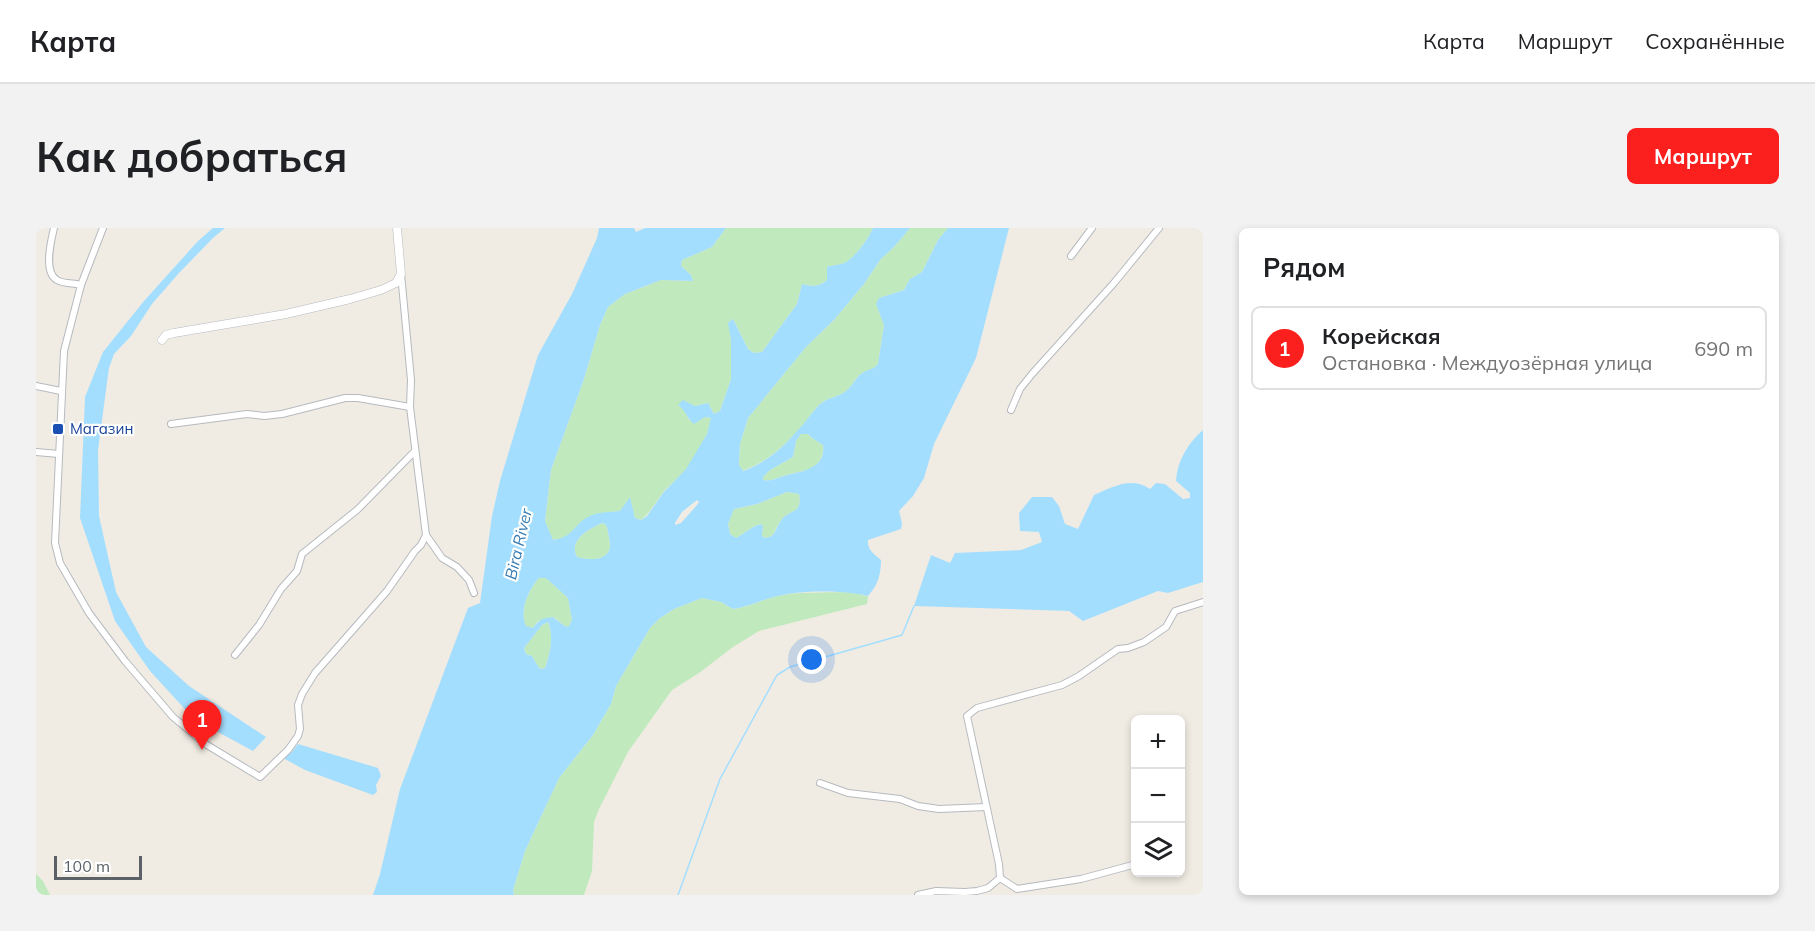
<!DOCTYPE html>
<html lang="ru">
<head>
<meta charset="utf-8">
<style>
  body { margin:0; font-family:Mulish,sans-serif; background:#f2f2f2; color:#202124 }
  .controls { position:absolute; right:18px; bottom:18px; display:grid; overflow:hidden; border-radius:9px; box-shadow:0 3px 9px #0003 }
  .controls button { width:54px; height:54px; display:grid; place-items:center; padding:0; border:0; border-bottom:2px solid #e0e0e0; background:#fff; color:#202124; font:30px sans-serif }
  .scale { position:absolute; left:18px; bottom:15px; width:88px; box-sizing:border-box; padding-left:6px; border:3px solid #5b6166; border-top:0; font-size:16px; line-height:21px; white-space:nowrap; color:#5b6166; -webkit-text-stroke:4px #fff; paint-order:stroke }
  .you { position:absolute; left:776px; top:432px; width:21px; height:21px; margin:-15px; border:4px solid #fff; border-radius:50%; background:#1a73e8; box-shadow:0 0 0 9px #1a73e833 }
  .badge { display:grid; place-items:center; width:39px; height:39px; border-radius:50%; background:#fb201e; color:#fff; font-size:20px; font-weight:700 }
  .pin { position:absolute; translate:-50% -50px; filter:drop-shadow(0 2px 3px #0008) }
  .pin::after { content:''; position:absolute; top:32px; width:21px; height:18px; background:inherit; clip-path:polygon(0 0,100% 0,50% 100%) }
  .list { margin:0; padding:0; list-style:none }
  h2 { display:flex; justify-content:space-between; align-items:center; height:78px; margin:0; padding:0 24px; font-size:26px }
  h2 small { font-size:20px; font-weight:400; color:#757577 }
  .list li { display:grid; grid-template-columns:39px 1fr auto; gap:18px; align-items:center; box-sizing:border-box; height:84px; margin:0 12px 12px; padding:0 12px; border:2px solid #e0e0e0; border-radius:9px }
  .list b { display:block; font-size:22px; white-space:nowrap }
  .list p { margin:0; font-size:20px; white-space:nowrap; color:#757577 }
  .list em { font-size:20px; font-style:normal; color:#757577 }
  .icon { flex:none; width:33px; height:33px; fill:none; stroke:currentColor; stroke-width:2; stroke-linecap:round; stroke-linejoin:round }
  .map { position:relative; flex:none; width:1167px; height:667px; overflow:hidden; border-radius:9px }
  header { display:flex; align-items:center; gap:36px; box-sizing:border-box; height:84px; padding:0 30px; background:#fff; border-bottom:2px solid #e0e0e0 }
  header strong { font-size:28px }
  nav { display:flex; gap:33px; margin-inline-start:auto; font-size:21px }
  .intro { display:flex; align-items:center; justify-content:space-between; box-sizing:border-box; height:144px; padding:0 36px }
  h1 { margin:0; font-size:42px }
  .button { padding:15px 27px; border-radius:9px; background:#fb201e; color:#fff; font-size:21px; font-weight:700 }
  main { display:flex; gap:36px; padding:0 36px }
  aside { flex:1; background:#fff; border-radius:9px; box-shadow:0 3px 9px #0003 }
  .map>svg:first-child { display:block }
  .green { fill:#c0eabd }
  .water { fill:#a4deff; fill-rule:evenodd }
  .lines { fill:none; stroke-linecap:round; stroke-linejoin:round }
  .stream { stroke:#a4deff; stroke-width:1.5 }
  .minor-casing { stroke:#b6babf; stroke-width:8 }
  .tertiary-casing { stroke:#b6babf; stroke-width:9 }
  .minor { stroke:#fff; stroke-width:6 }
  .tertiary { stroke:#fff; stroke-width:8 }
  .transit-dot { fill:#1a4fb4; stroke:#fff; stroke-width:2 }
  .labels { text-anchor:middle; stroke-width:4.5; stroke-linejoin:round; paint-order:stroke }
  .transit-label { font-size:15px; fill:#164399; stroke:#fff; text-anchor:start }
  .water-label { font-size:16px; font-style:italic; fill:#337ab2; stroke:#fff }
</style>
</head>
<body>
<header>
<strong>Карта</strong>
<nav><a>Карта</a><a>Маршрут</a><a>Сохранённые</a></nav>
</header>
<div class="intro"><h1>Как добраться</h1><a class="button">Маршрут</a></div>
<main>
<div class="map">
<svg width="1167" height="667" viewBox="0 0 1167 667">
  <rect width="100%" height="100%" fill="#f0ece3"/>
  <g class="green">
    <path d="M690,0H837C832,11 821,27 810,34C805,37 797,38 792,39L791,52C782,60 776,58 766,56L761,76L726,124L718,125L712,121L697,91L693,95L695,112V151L684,183L678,186L672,175L659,178L642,177L648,181L653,192L669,189L675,190C673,208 661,227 650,241C643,250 633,257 626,266C619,275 614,285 605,292L599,290L594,270L584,283L557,287L546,294L529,310L516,312L509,293L515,242L548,151L564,97L572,79L589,66L625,52L657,53L655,47L645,38L646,32L676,19Z"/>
    <path d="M874,0H912L902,12L886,44L874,51L868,62L843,70L848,97L842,136C837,142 832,142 826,145C819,150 816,160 807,165C799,170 790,170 783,177C775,185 770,195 762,203C746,220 729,235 706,243L703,237L704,216L712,190L770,119L798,92L828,56L844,32L858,19Z"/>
    <path d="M765,206H772L776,210L787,217C789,241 768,243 750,247C742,249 736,254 727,252V249L734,242L757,229L760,213Z"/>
    <path d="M751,264L763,266C767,286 754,281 746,291C742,296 739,303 736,308L729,310L726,308L727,298L725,296C716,298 708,306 700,310L694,306L692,296L698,281L721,276Z"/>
    <path d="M566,295L569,296L571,299C572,305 574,312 574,318C573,334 552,332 541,329C532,312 553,301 566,295Z"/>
    <path d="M503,350H510L532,370L536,392L533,398L530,399L518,389L502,393L497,400L490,399C483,383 492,362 503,350Z"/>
    <path d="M812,364L832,368L831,376L723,403L697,419L663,445L636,462L592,524L563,581L558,594L556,643L548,667H478L477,662L489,623L523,550L557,507L575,476L580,458L614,400L624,390L638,381L666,370L685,374L697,381C712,379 723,373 737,369C761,363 787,365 812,364Z"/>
    <path d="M512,394C518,407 514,427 509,440L506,441L503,440L496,428L490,426L488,420L506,397Z"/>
    <path d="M0,646L7,653L14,667H0Z"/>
  </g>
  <g class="water">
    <path d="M177,0H189L177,10L143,45L116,76L95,108L78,126L73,140L62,222L63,288L80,364L110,419L153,458L230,509L217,523L158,491L114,443L79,393L44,290L49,169L67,124L108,73L162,13Z"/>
    <path d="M563,0H598L600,4L609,0H690L676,19L646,32L645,38L655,47L657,53L625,52L589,66L572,79L564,97L548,151L515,242L509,293L517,312C539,309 537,295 556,287C564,284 575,284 584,283L594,269L599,290L605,292L611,288L627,265L650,241L671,206L675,190L669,189L658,196C650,190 650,182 642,177L647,172L659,178L672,175L678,186L684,183L695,151V112L692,95L697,91L712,121L718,125L726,124L761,76L766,56C776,58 782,60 791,52V39C797,37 805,37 810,34C821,27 832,11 837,0H874L858,19L844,32L828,56L798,92L770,119L712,190L704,216L703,237L707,243C729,235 747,220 762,202C770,194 775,185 783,177C790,170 799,170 807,165C816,160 819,150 826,145C832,141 837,142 842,136L848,97L840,76L843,70L868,62L874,51L886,44L902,12L912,0H973L940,130L898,216L888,250L877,268L863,283L866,295L865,301L832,312C831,322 838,326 845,332C845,346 842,357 832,368C804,362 766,362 738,369C723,373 712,379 697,381L685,374L666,370L638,381L624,390L614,400L580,458L575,476L557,507L523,550L489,623L477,662L478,667H337L344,646L364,561L432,380L444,375L456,288L464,253L502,127L536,66L561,10ZM772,206L776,210L787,217C790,240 768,243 751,247C742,249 736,254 727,252V249L734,242L757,229L760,213L765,206ZM751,264L763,266C767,286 754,281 746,291C742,296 740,303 736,308L729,310L726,308L727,298L725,296C716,298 708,306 700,310L694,306L692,296L698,281L721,276ZM661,272L663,274L661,277L645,295L639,297V295L646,284ZM566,295L569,296L571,299C572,305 574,312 574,318C573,334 552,332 541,329C532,312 553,301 566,295ZM503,350H510L532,370L536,392L533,398L530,399L517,389C507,390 503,391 497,400L490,398C483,383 492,362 503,350ZM512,394C518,407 514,427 509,440L506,441L503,440L496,428L490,426L488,420L506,397Z"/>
    <path d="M1167,202V354L1132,365L1122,363L1047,393L1033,383L878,378L895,327L914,335L919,325L985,322L1006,314L1003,304L984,303L983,285L996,269H1016L1023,278L1029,296L1042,301L1058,267C1077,259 1095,248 1114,261L1120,255L1129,256L1147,271L1154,270V265L1140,253C1141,233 1152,215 1167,202Z"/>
    <path d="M262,516L342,540L345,548L340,557L341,564L337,567L269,542L247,530L249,526L255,525Z"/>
  </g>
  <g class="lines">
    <path class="stream" d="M642,667L684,551L741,447L754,439L866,407L878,378"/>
    <g class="minor-casing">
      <g id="minor">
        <path d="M18,0C15,13 7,44 21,52C27,56 38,55 45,57"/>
        <path d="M67,0L45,57L28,123L19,315L24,335L53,385L89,433L137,489L171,517L224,549L252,522L262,508L264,501L262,477L266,466L279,445L351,363L379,323L385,317L390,307"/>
        <path d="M1035,28L1056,0"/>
        <path d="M365,46L375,152L374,179L390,307L406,330L421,339L433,352L438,365"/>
        <path d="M0,158L25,163"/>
        <path d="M975,182L984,161L996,146L1078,55L1123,0"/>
        <path d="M135,196L211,186L228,188L246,186L309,170H322L374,179"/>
        <path d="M0,224L23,226"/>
        <path d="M199,427L223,397L245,361L261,343L266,326L321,282L379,223"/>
        <path d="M784,555L812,565L864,571L882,578L903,581L950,579"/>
        <path d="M964,650L981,661L1045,651L1100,636"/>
        <path d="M882,667L900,663L929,664L941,663L952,660L964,650L963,636L931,488L941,480L1026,457L1043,448L1082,421L1092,420L1108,414L1130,399L1139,383L1167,374"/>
      </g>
    </g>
    <g class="tertiary-casing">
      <path id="tertiary" d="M126,112L130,107L138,105L250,86L314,71L345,62L360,55L365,46L361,0"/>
    </g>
    <use href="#minor" class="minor"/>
    <use href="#tertiary" class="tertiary"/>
  </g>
  <rect class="transit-dot" x="16" y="195" width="12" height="12" rx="3"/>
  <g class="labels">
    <g class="transit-label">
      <text x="34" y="206">Магазин</text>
    </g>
    <g class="water-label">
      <text transform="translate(482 316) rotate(-77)" y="6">Bira River</text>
    </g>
  </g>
</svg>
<div class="controls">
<button>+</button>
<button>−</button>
<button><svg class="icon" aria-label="layers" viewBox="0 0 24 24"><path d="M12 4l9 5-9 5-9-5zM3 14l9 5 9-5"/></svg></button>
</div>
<div class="scale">100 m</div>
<div class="you"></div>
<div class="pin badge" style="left:166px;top:522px">1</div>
</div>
<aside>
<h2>Рядом<small></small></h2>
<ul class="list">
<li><span class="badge">1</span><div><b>Корейская</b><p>Остановка · Междуозёрная улица</p></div><em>690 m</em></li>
</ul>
</aside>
</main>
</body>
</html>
